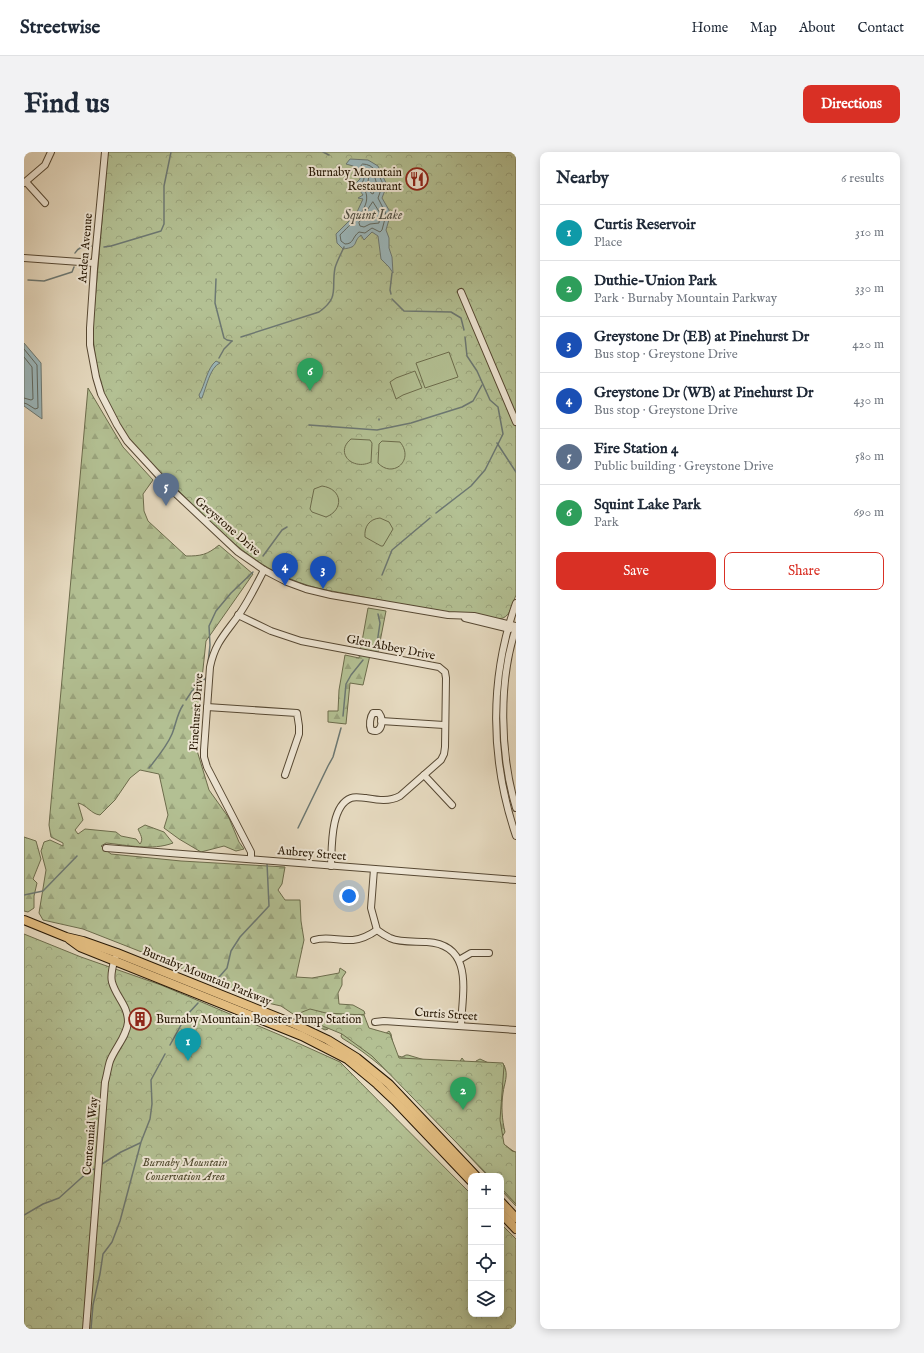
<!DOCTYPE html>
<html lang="en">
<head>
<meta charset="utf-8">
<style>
  body { margin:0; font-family:"IM FELL English",serif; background:#f2f2f3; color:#1f2937 }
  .controls { position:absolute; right:12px; bottom:12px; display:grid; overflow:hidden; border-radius:8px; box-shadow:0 2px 10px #0003 }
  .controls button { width:36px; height:36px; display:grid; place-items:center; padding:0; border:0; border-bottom:1px solid #e0e1e3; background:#fff; color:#1f2937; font:20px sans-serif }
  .you { position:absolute; left:325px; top:744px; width:14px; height:14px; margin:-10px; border:3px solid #fff; border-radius:50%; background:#1a73e8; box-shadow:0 0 0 6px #1a73e833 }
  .badge { display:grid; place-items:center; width:26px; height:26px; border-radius:50%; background:#d93025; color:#fff; font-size:13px; font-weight:700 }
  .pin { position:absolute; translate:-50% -33px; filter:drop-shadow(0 1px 2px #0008) }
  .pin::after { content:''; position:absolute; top:21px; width:14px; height:12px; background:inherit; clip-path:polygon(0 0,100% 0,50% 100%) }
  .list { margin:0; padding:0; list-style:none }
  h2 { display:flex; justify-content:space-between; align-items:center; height:52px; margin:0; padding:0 16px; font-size:17px }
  h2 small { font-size:13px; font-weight:400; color:#747a83 }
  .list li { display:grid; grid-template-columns:26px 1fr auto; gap:12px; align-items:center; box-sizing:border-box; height:56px; padding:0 16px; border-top:1px solid #e0e1e3 }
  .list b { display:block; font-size:15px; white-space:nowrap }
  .list p { margin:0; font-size:13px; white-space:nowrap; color:#747a83 }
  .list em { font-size:13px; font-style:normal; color:#747a83 }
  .actions { display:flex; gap:8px; padding:12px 16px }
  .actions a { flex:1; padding:9px 0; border:1px solid #d93025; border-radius:8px; text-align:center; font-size:14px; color:#d93025 }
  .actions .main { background:#d93025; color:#fff }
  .icon { flex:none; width:22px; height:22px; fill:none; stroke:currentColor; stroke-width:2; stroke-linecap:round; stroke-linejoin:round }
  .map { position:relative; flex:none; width:492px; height:1177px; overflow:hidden; border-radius:8px }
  header { display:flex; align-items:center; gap:24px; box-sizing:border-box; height:56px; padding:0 20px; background:#fff; border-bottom:1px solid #e0e1e3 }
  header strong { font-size:19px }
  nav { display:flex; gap:22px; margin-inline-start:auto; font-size:14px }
  .intro { display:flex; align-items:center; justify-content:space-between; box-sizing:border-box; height:96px; padding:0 24px }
  h1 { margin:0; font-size:28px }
  .button { padding:10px 18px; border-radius:8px; background:#d93025; color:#fff; font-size:14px; font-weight:700 }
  main { display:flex; gap:24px; padding:0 24px }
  aside { flex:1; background:#fff; border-radius:8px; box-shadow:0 2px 10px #0003 }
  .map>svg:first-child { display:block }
  .forest { fill:url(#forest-firs); stroke:#6c6c4c }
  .park { fill:url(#park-crowns); stroke:#6c6c4c }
  .pitch { fill:#b3c093; stroke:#6c6c4c }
  .water { fill:#9bb8bd; stroke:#6c7873 }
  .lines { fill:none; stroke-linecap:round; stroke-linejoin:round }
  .shore { stroke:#606860; stroke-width:1 }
  .stream { stroke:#6c7873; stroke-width:1.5 }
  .minor-casing { stroke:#564833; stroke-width:8 }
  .major-casing { stroke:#261704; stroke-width:10 }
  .minor { stroke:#efe7d6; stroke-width:6 }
  .major { stroke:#e3bd80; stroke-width:8 }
  .labels { text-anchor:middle; stroke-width:4; stroke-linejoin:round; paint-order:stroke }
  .poi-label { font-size:12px; fill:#261704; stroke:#efe7d6; text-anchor:end }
  .street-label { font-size:12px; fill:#261704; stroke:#efe7d6 }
  .park-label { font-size:12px; font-style:italic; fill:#504a2f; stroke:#efe7d6 }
  .water-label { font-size:13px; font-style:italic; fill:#4f4f45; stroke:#efe7d6 }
</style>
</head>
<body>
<header>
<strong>Streetwise</strong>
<nav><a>Home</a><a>Map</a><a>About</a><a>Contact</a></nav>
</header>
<div class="intro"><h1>Find us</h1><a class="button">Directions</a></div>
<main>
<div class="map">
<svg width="492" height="1177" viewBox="0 0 492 1177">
  <defs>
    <pattern id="forest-firs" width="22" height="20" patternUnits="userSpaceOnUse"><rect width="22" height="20" fill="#b3c093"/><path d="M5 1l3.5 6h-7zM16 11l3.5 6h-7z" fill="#9aa47d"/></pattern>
    <pattern id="park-crowns" width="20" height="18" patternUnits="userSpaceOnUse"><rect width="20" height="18" fill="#b3c093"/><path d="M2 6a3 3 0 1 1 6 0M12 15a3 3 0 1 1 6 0" fill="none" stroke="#9aa47d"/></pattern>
  </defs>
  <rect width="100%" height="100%" fill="#e6dac0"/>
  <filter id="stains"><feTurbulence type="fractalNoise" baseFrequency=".005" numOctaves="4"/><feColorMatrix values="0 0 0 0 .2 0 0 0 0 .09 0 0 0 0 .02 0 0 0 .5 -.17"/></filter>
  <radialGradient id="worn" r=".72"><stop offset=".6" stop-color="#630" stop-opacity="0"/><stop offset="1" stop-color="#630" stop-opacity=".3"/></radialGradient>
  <g class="forest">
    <path d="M64,236L99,295L129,328L119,342L120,359L124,369L162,404C177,404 183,403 195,393L229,422L182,489L171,592L185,638L205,666L215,690L220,697L212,699L200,694L177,700L155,687L140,676L144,663L135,622L116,618L106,626L91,648L76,663C67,662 63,653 54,651L59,668L51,678L54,682L61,677L92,680L97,684L112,687L116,692C120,687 116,682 114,677L121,673L140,680L149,691C128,699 103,693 82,691L77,694L87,702L157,709L261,715L258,732L254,738L261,748H276L277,769L280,788L272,825L288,826L315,821L316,816L322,820L318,826V833L314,841L315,852L329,853L340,859L341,862L327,865L345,879L361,882L365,879L367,882L371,903L378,905L382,903H384L404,909L435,911L438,906L441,910L449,915L452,909L456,907L469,913L474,912L480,913C485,923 480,932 479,941C477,954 478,968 481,980L478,985V991L492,1001V1054L477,1038V1024H464C417,976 376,921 318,886L317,884L319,879L307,872L304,877L301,878L287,871L284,865L272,864L257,854L226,847L138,808L59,777L19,768L15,761L22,718L17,699L20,690L26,688L39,694V691L27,685L25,673Z"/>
    <path d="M344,456L362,459L354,500L347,499L339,533L326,531L322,572L304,570V559H314L315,538L321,503L335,506Z"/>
    <path d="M0,685L12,689L17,707L9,727L13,731L10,744V756L4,760L0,759Z"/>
  </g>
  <g class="park">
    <path d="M84,0H492V443C489,450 487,463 479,466C469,469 455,464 445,463C396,457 346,446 297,437C234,422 199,382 155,339C133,317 110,297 94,271C76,241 69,207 69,172Z"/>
    <path d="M0,782L57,805L137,833L256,883L316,910L447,1042V1162H477V1072L492,1087V1177H0Z"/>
    <path d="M286,857L302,861L340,863L345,876L366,882L375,906L479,911L480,914L476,968L480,992L488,999L492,1000V1052L477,1036V1024H465L348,904L318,882L277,865L273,862Z"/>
  </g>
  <g class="pitch">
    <path d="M425,200L434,225L401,236L392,211Z"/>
    <path d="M391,219L398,236L379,243L372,247L366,230L372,226Z"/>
    <path d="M327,287L346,288L348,291L347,310C329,319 310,301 327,287Z"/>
    <path d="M358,289L376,290C391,308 369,327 354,311L355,292Z"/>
    <path d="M298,334C319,337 320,358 302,365L288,360L286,357L290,337Z"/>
    <path d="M356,366L365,370L369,377L359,394H357L341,385C340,375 345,367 356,366Z"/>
  </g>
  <g class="water">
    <path d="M326,7L344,8L354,14L363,33L358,46L365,58L366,64L362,78L365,86V96L368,105L369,121L365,115L357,107L354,84L348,80L340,88L337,83C328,90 336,95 319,97L313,91L312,82L325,69L333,60L339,47L334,46L339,43L331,32L336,27L335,18L329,14L322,12Z"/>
    <path d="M0,191L17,211L18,267L0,254Z"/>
    <path d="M192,209L196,211C186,215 182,236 178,246H176L175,243C181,233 183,216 192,209Z"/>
  </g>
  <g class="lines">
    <g class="shore">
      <path d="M339,12C350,12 355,23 359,32L354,46L361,60L362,63L358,78L356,80L348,76L341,81L335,80C328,85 330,92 321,92L317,89L316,83C325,73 347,57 342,41C341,38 338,35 337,33L340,27L337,14Z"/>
      <path d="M347,22L351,26L353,33L349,42L347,41L343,34L345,24Z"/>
      <path d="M349,50L356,61L355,71L346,72L340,75L336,74L335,71Z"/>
      <path d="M0,197L13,213L14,256L11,257L3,252L0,251"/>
      <path d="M0,205L8,215L9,247L7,248L0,246"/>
    </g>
    <g class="stream">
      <path d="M299,0L305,3"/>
      <path d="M80,95L87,94L137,79L140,72V34L147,0"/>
      <path d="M51,101C55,94 60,95 67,94"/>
      <path d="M192,127L191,151L200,186L203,188L208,189"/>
      <path d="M4,128L20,129L48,120L50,115"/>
      <path d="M367,142L366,138L368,121"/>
      <path d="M368,147L380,159L427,160L437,166L440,178"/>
      <path d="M217,185L295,160C316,145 307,137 311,116C313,109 317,102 320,95"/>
      <path d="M195,206L200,197L208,189"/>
      <path d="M355,268V267"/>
      <path d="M285,273L353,278L387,271L438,255L449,249L458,233"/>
      <path d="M473,291L492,320"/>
      <path d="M412,361L447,334L461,318L479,282L474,255L466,248L453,219L443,204L441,185"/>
      <path d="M239,404L258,378L263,375"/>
      <path d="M358,423L368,398L406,366"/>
      <path d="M352,498L356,471L354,462"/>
      <path d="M184,511L186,493L185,474L192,459L207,441L229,420"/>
      <path d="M162,548L168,539L183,525"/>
      <path d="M319,564L322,532L327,523L339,508"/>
      <path d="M125,616C133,606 143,594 148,582C152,572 153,562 159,553"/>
      <path d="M274,676L304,614L309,605L317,576"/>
      <path d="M0,743L19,739L53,704"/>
      <path d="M189,832L203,816L207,799L216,785L245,754L243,711"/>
      <path d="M146,893L162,864L174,851"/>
      <path d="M78,1012L97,1000L116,991"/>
      <path d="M0,1063L19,1052L35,1046L65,1019L70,1017"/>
      <path d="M67,1177L69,1153L76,1122L79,1102L88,1090L96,1069L117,990L126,967L128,952L127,928L141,902"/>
    </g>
    <g class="minor-casing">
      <g id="minor">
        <path d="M81,0L70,117L66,176V193L72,225L77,242L93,273L103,289L149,339L214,400L240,418L263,430L282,437L307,443L424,463L450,464L492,474"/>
        <path d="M2,30L21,51"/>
        <path d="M0,31L21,13L27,0"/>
        <path d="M0,106L70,111"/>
        <path d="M437,140L492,270"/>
        <path d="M492,451C465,527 466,607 492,684"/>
        <path d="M214,463L247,479L277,489L415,515L421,520L422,526L421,595L420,602L417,608L376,644C365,650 354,648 342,646C338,646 332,644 327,646C306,654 308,696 307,714"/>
        <path d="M441,466L486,477"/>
        <path d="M492,476C474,530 476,602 492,656"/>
        <path d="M183,555L273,561L275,574V582L261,623"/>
        <path d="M349,561H355C360,568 358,583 347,578C345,573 346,565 349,561Z"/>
        <path d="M357,569L420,573"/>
        <path d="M400,623L428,653"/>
        <path d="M82,696L492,728"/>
        <path d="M227,707V700L183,615L180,605V598L186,515C191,491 201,482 214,464C224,450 232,434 240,418"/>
        <path d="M350,717L347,756L353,778C357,781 362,784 366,786C377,791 392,789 403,790C451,793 438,842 437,874"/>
        <path d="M290,788C303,784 315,789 329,788C338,787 346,783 353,778"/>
        <path d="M435,808L447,801H465"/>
        <path d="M351,870L360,869L492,878"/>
        <path d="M62,1177L81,930C83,923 84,915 86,909C91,896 103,884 104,870C104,853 92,845 88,830C86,823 89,813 91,806"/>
      </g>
    </g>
    <g class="major-casing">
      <g id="major">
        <path d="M0,768L42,785L59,789L93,801L268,871L304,888L333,906L365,932L452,1024"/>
        <path d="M45,787L56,795L278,884L323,907L353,932L371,949L447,1029"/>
        <path d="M477,1050L492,1066"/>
        <path d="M477,1061L492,1077"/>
      </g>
    </g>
    <use href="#minor" class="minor"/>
    <use href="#major" class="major"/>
  </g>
  <defs>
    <g id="restaurant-ring" transform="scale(1.15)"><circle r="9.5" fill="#efe7d6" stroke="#8f2418" stroke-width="1.5"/><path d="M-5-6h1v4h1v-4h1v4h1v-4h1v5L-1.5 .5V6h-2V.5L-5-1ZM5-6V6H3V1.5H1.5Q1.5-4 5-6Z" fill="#8f2418"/></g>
    <g id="building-ring" transform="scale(1.15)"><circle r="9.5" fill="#efe7d6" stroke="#8f2418" stroke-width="1.5"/><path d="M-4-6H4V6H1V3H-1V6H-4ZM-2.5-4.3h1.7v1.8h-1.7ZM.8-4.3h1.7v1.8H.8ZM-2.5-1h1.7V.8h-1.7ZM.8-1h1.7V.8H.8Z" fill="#8f2418"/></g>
  </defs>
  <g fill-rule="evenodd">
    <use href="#restaurant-ring" x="393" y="27"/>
    <use href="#building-ring" x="116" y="867"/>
  </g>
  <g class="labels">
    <g class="poi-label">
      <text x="378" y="24">Burnaby Mountain<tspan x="378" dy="14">Restaurant</tspan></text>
      <text x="132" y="871" text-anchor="start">Burnaby Mountain Booster Pump Station</text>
    </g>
    <g class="street-label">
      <text transform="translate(61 96) rotate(-85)" y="4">Arden Avenue</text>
      <text transform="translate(204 374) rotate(41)" y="4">Greystone Drive</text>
      <text transform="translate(367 495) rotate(11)" y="4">Glen Abbey Drive</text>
      <text transform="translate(172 560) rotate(-86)" y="4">Pinehurst Drive</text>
      <text transform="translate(288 701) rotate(5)" y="4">Aubrey Street</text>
      <text transform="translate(183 824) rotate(22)" y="4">Burnaby Mountain Parkway</text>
      <text transform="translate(422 862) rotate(4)" y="4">Curtis Street</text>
      <text transform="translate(66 984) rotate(-85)" y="4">Centennial Way</text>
    </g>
    <g class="park-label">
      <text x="161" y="1014">Burnaby Mountain<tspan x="161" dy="14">Conservation Area</tspan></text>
    </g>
    <g class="water-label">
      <text x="349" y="67">Squint Lake</text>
    </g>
  </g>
  <rect width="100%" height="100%" filter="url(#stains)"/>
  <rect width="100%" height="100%" fill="url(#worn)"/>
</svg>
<div class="controls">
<button>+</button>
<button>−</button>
<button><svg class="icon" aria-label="locate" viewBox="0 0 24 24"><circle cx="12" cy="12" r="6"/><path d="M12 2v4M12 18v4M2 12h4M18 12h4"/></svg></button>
<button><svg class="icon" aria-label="layers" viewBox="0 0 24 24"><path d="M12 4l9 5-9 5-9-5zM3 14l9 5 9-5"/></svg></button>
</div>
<div class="you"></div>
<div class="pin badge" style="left:164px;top:909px;background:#0f9aa8">1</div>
<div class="pin badge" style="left:439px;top:958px;background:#2e9e5b">2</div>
<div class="pin badge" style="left:299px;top:437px;background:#1a4fb4">3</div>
<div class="pin badge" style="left:261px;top:434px;background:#1a4fb4">4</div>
<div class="pin badge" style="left:142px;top:354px;background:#5c6f8a">5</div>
<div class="pin badge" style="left:286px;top:239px;background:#2e9e5b">6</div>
</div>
<aside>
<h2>Nearby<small>6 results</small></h2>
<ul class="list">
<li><span class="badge" style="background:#0f9aa8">1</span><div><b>Curtis Reservoir</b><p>Place</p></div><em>310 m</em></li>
<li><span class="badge" style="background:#2e9e5b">2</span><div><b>Duthie-Union Park</b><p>Park · Burnaby Mountain Parkway</p></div><em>330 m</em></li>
<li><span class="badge" style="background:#1a4fb4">3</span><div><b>Greystone Dr (EB) at Pinehurst Dr</b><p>Bus stop · Greystone Drive</p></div><em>420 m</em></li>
<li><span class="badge" style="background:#1a4fb4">4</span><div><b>Greystone Dr (WB) at Pinehurst Dr</b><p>Bus stop · Greystone Drive</p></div><em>430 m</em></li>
<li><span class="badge" style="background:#5c6f8a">5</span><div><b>Fire Station 4</b><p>Public building · Greystone Drive</p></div><em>580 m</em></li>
<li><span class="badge" style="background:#2e9e5b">6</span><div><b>Squint Lake Park</b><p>Park</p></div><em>690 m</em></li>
</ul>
<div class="actions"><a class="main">Save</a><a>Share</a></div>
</aside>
</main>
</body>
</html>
